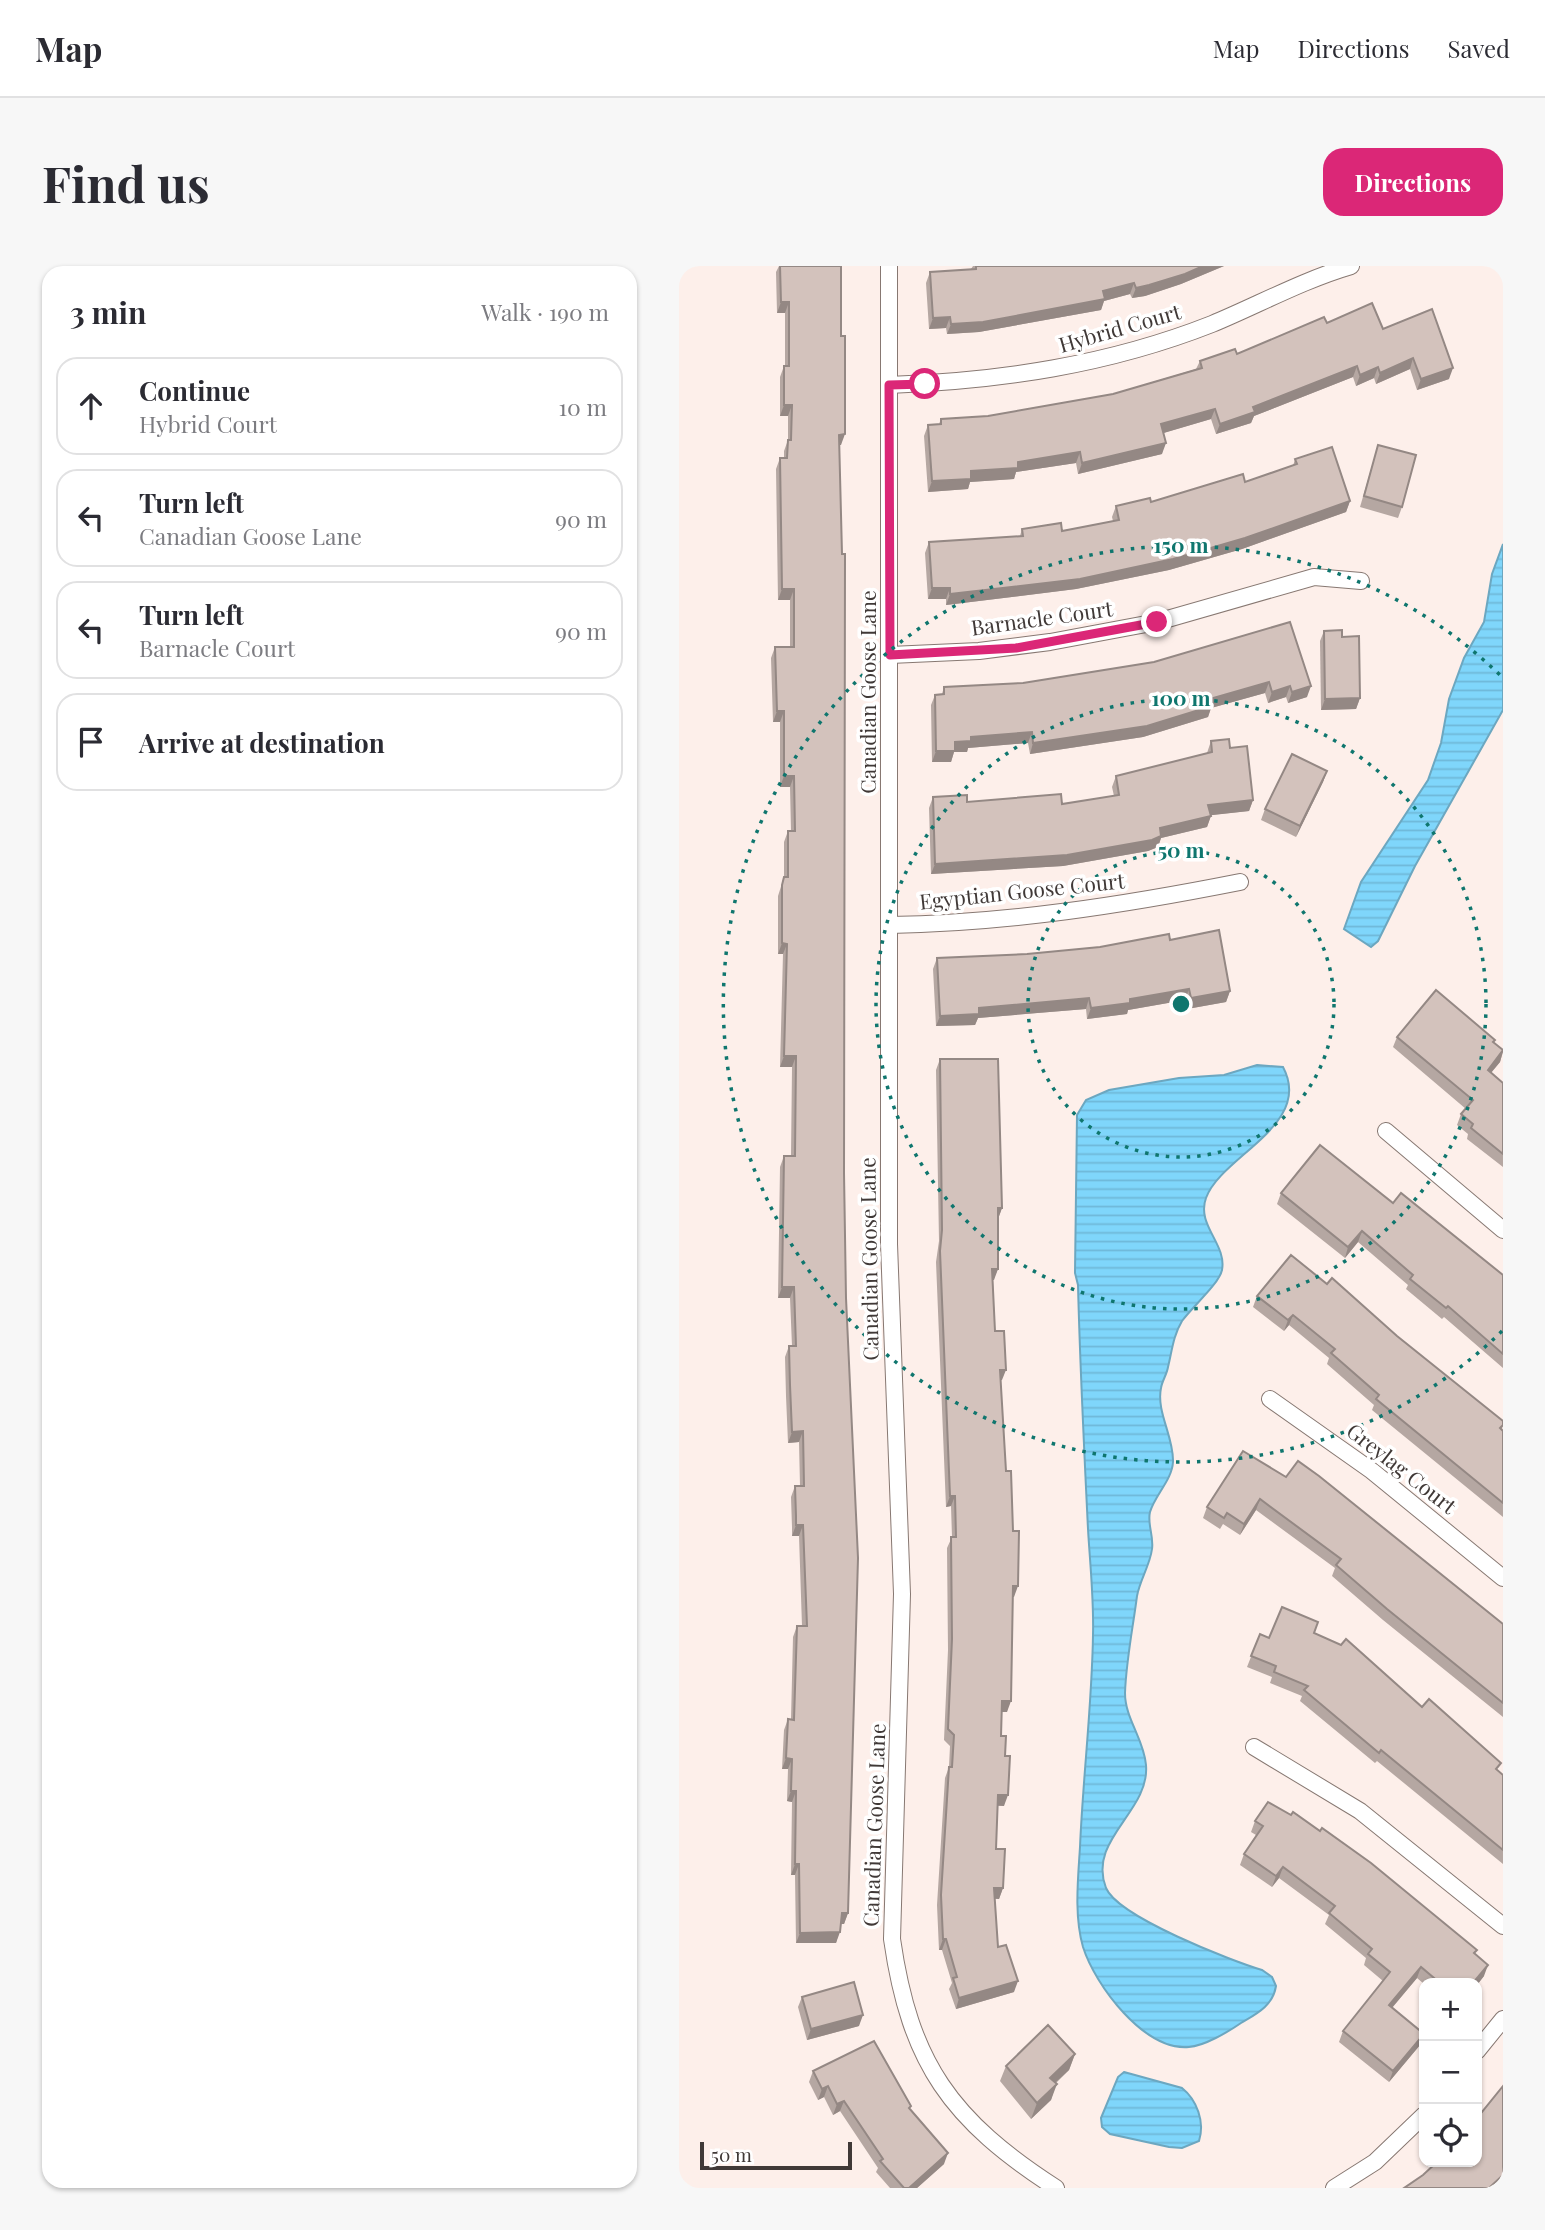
<!DOCTYPE html>
<html lang="en">
<head>
<meta charset="utf-8">
<style>
  body { margin:0; font-family:"Playfair Display",serif; background:#f7f7f7; color:#2b2b33 }
  .controls { position:absolute; right:21px; bottom:21px; display:grid; overflow:hidden; border-radius:14px; box-shadow:0 2px 5px #0004 }
  .controls button { width:63px; height:63px; display:grid; place-items:center; padding:0; border:0; border-bottom:2px solid #e1e1e2; background:#fff; color:#2b2b33; font:35px sans-serif }
  .scale { position:absolute; left:21px; bottom:18px; width:152px; box-sizing:border-box; padding-left:7px; border:4px solid #403937; border-top:0; font-size:19px; line-height:24px; white-space:nowrap; color:#403937; -webkit-text-stroke:5px #fff; paint-order:stroke }
  .stop { position:absolute; width:21px; height:21px; margin:-16px; border:5px solid #db2777; border-radius:50%; background:#fff }
  .stop.end { background:#db2777; border-color:#fff; box-shadow:0 2px 7px #0008 }
  .list { margin:0; padding:0; list-style:none }
  h2 { display:flex; justify-content:space-between; align-items:center; height:91px; margin:0; padding:0 28px; font-size:30px }
  h2 small { font-size:23px; font-weight:400; color:#7c7c81 }
  .list li { display:grid; grid-template-columns:46px 1fr auto; gap:21px; align-items:center; box-sizing:border-box; height:98px; margin:0 14px 14px; padding:0 14px; border:2px solid #e1e1e2; border-radius:21px }
  .list b { display:block; font-size:26px; white-space:nowrap }
  .list p { margin:0; font-size:23px; white-space:nowrap; color:#7c7c81 }
  .list em { font-size:23px; font-style:normal; color:#7c7c81 }
  .icon { flex:none; width:38px; height:38px; fill:none; stroke:currentColor; stroke-width:2; stroke-linecap:round; stroke-linejoin:round }
  .map { position:relative; flex:none; width:824px; height:1922px; overflow:hidden; border-radius:21px }
  header { display:flex; align-items:center; gap:42px; box-sizing:border-box; height:98px; padding:0 35px; background:#fff; border-bottom:2px solid #e1e1e2 }
  header strong { font-size:33px }
  nav { display:flex; gap:38px; margin-inline-start:auto; font-size:24px }
  .intro { display:flex; align-items:center; justify-content:space-between; box-sizing:border-box; height:168px; padding:0 42px }
  h1 { margin:0; font-size:49px }
  .button { padding:18px 32px; border-radius:21px; background:#db2777; color:#fff; font-size:24px; font-weight:700 }
  main { display:flex; gap:42px; padding:0 42px }
  aside { flex:1; background:#fff; border-radius:21px; box-shadow:0 2px 5px #0004 }
  .map>svg:first-child { display:block }
  .water { fill:url(#water-rules); stroke:#6ca7c0; stroke-width:2 }
  .lines { fill:none; stroke-linecap:round; stroke-linejoin:round }
  .minor-casing { stroke:#877872; stroke-width:18 }
  .minor { stroke:#fff; stroke-width:16 }
  .wall { fill:#b5a7a2 }
  .shaded-wall { fill:#948884 }
  .building { fill:#d3c2bc; stroke:#948884; stroke-width:2 }
  .route { stroke:#db2777; stroke-width:9 }
  .ring { fill:none; stroke:#0f766e; stroke-width:3.5; stroke-dasharray:3.5 7 }
  .labels { text-anchor:middle; stroke-width:7; stroke-linejoin:round; paint-order:stroke }
  .street-label { font-size:21px; fill:#403937; stroke:#fff }
  .centre { fill:#0f766e; stroke:#fff; stroke-width:3.5 }
  .ring-label { font-size:21px; text-anchor:middle; font-weight:bold; fill:#0f766e; stroke:#fff; stroke-width:7; stroke-linejoin:round; paint-order:stroke }
</style>
</head>
<body>
<header>
<strong>Map</strong>
<nav><a>Map</a><a>Directions</a><a>Saved</a></nav>
</header>
<div class="intro"><h1>Find us</h1><a class="button">Directions</a></div>
<main>
<aside>
<h2>3 min<small>Walk · 190 m</small></h2>
<ul class="list">
<li><svg class="icon" aria-label="ahead" viewBox="0 0 24 24"><path d="M12 20V5M6 11l6-6 6 6"/></svg><div><b>Continue</b><p>Hybrid Court</p></div><em>10 m</em></li>
<li><svg class="icon" aria-label="left" viewBox="0 0 24 24"><path d="M17 20v-9H6M10 6l-5 5 5 5"/></svg><div><b>Turn left</b><p>Canadian Goose Lane</p></div><em>90 m</em></li>
<li><svg class="icon" aria-label="left" viewBox="0 0 24 24"><path d="M17 20v-9H6M10 6l-5 5 5 5"/></svg><div><b>Turn left</b><p>Barnacle Court</p></div><em>90 m</em></li>
<li><svg class="icon" aria-label="arrive" viewBox="0 0 24 24"><path d="M6 21V4h12l-3 4 3 4H6"/></svg><div><b>Arrive at destination</b></div></li>
</ul>
</aside>
<div class="map">
<svg width="824" height="1922" viewBox="0 0 824 1922">
  <defs>
    <pattern id="water-rules" width="6" height="5" patternUnits="userSpaceOnUse" patternTransform="scale(1.75)"><rect width="6" height="5" fill="#7fd6fb"/><path d="M0 2.5h6" fill="none" stroke="#6fb8d8"/></pattern>
  </defs>
  <rect width="100%" height="100%" fill="#fdefea"/>
  <g class="water">
    <path d="M824,278V444L736,600L699,675L692,681L665,663L682,616L749,514L762,477L770,433L785,392L805,356L813,308Z"/>
    <path d="M578,799L604,801C635,859 542,890 527,932C517,959 548,978 543,1004C540,1018 513,1041 503,1055C494,1070 493,1085 489,1101C488,1108 483,1115 482,1122C477,1146 495,1171 494,1196C493,1214 476,1229 471,1246C468,1258 475,1270 473,1283C471,1299 461,1314 458,1330C454,1361 447,1396 446,1427C446,1453 465,1473 467,1499C471,1546 408,1573 427,1622C439,1651 553,1695 583,1704L593,1711L597,1720C594,1740 577,1748 562,1757C549,1766 525,1780 510,1781C465,1785 416,1719 404,1681C395,1650 399,1613 401,1581C404,1510 413,1439 414,1369C415,1333 411,1298 409,1263C405,1182 401,1100 399,1019L396,1007L398,849L407,834L430,824L500,812L545,809Z"/>
    <path d="M445,1806L503,1822C518,1834 526,1856 520,1875L503,1882L490,1881L431,1868L423,1861L422,1852L439,1811Z"/>
  </g>
  <g class="lines">
    <g class="minor-casing">
      <g id="minor">
        <path d="M210,0V978L223,1328L213,1673C231,1798 272,1854 377,1922"/>
        <path d="M210,119C321,115 429,99 533,58C579,39 624,14 672,0"/>
        <path d="M211,389L300,385L371,376L478,356L635,311L682,315"/>
        <path d="M211,659C329,657 445,639 561,616"/>
        <path d="M707,865L824,964"/>
        <path d="M591,1133L693,1205L824,1312"/>
        <path d="M575,1481L681,1545L824,1660"/>
        <path d="M798,1785L824,1753"/>
        <path d="M655,1922L696,1896L745,1849"/>
      </g>
    </g>
    <use href="#minor" class="minor"/>
  </g>
  <g class="wall">
    <path d="M100,0H162V179H160L169,1647L165,1658H162L157,1677H117L116,1609H112L113,1536L108,1535L109,1503H103L105,1464L109,1453H112L114,1371L118,1360H123L120,1270H113V1261L112,1231L116,1220H121L120,1176L109,1177L107,1130L106,1091L110,1080H113L111,1032H99L101,901L105,890H112L113,801H101L104,688H99V630L105,611V576L109,565H112L111,521H101V456H94L92,392L96,381H111V334H99L97,203L101,192H105V185L109,174V150H101V111L105,100H106V47H98L97,6Z"/>
    <path d="M294,0H545L502,18L466,30L453,32L451,28L425,35L422,44L300,66L268,68L267,62L250,63L247,17L251,6L292,3Z"/>
    <path d="M648,57L704,63L770,113L738,124L731,103L697,118L695,112L677,120L674,111L575,150L572,157L537,168L532,153L484,167L483,188L399,208L397,197L337,206L335,213L291,216L289,223L249,226L245,170L249,159L260,158L262,153L309,150L434,128L517,103L521,95L558,88Z"/>
    <path d="M699,179L723,241L719,252L681,241Z"/>
    <path d="M616,193L671,235L667,246L563,283L490,304L397,323L267,339V333H249L246,287L250,276L341,270L343,263L383,265L434,255L433,251L437,240L472,236L566,216L614,200Z"/>
    <path d="M611,356L628,431L609,437L607,431L589,437L586,427L532,442L529,451L464,471L351,488L349,477L289,482L288,486H275L272,496H253L252,439L256,429L263,428L265,421L344,417L475,396Z"/>
    <path d="M645,365L681,432L677,443L642,444L641,375Z"/>
    <path d="M532,475L551,482L574,534L570,545L532,549L528,561L482,572L479,581L469,585L384,600L252,608L250,542L254,531L288,536L383,538L435,530L433,521L437,510L528,487Z"/>
    <path d="M648,505L644,516L617,571L582,554L586,543Z"/>
    <path d="M491,674L551,725L547,736L508,743L506,734L449,744L448,748L408,753L407,743L299,752L296,759L257,760L254,703L258,692L348,688Z"/>
    <path d="M718,771L815,777L824,786L821,796L812,807L824,817V901L788,873L789,868L778,859L782,848L787,843L714,781Z"/>
    <path d="M261,793L323,942L319,953V1003L314,1014L316,1065L323,1114H322L323,1158L335,1331H334L328,1446H323L322,1470L325,1540H318L317,1583L324,1622L320,1633H316L319,1681L335,1726L277,1743L270,1723L273,1717L263,1684H260L258,1639L266,1512L270,1501L271,1480L265,1474L269,1384L268,1282L273,1271L272,1240L267,1241L257,996L260,975L257,804Z"/>
    <path d="M602,927L714,937L824,1009V1102L765,1051L763,1053L727,1023L729,1019L679,976L666,992L598,938Z"/>
    <path d="M648,1018L718,1070L824,1155L823,1164L824,1165V1251L693,1144L695,1139L648,1098L650,1092L610,1059L605,1065L574,1041L578,1030Z"/>
    <path d="M564,1185L824,1358V1451L704,1354L653,1310L656,1302L577,1244L561,1269L544,1258L541,1263L524,1252L528,1241Z"/>
    <path d="M635,1367L743,1441L824,1509V1598L698,1495L696,1497L621,1435L623,1430L591,1417L593,1411L568,1401L581,1368L590,1372Z"/>
    <path d="M576,1555L796,1688L805,1710L798,1719V1717L745,1718L738,1712L713,1742L745,1768L741,1779L710,1816L660,1776L664,1765L704,1715L685,1699L687,1692L646,1658L650,1649L600,1612L593,1621L561,1599L565,1588L577,1569L572,1566Z"/>
    <path d="M123,1731L180,1760L128,1774L119,1741Z"/>
    <path d="M396,1788L390,1804L377,1817L372,1834L352,1853L321,1815L327,1800Z"/>
    <path d="M134,1805L231,1843L265,1898L238,1922H211L197,1906L199,1902L161,1845L154,1849L145,1831L139,1834L130,1816Z"/>
  </g>
  <g class="shaded-wall">
    <path d="M524,0H545L502,18L466,30L453,32L457,22Z"/>
    <path d="M455,17L451,28L425,35L422,44L300,66L268,68L272,58L424,25Z"/>
    <path d="M102,36H110L106,47H98Z"/>
    <path d="M271,51L267,62L250,63L254,52Z"/>
    <path d="M734,92L731,103L697,118L701,107Z"/>
    <path d="M678,100L674,111L575,150L572,157L537,168L541,158L574,141Z"/>
    <path d="M699,101L695,112L677,120L681,109Z"/>
    <path d="M774,102L770,113L738,124L742,113Z"/>
    <path d="M105,139H113L109,150H101Z"/>
    <path d="M536,143L532,153L478,169L482,158Z"/>
    <path d="M166,168L162,179H156L160,169Z"/>
    <path d="M487,177L483,188L399,208L403,197Z"/>
    <path d="M401,186L397,197L337,206L335,213L291,216L289,223L249,226L253,215L292,205L339,196Z"/>
    <path d="M671,235L667,246L563,283L490,304L397,323L267,339L271,328Z"/>
    <path d="M253,322H271L267,333H249Z"/>
    <path d="M103,323H115L111,334H99Z"/>
    <path d="M590,416L586,427L532,442L529,451L464,471L351,488L354,477L531,433Z"/>
    <path d="M611,420L607,431L589,437L593,426Z"/>
    <path d="M632,420L628,431L609,437L613,426Z"/>
    <path d="M681,432L677,443L642,444L646,433Z"/>
    <path d="M98,445H105L101,456H94Z"/>
    <path d="M353,466L349,477L289,482L288,486H275L272,496H253L257,485L276,476L292,471Z"/>
    <path d="M648,505L644,516L617,571L621,560Z"/>
    <path d="M105,510H115L111,521H101Z"/>
    <path d="M574,534L570,545L525,550L529,539Z"/>
    <path d="M532,550L528,561L482,572L479,581L469,585L384,600L252,608L256,598L481,562Z"/>
    <path d="M103,677L108,678L104,688H99Z"/>
    <path d="M510,723L506,734L449,744L448,748L408,753L412,742L451,733Z"/>
    <path d="M551,725L547,736L508,743L512,732Z"/>
    <path d="M410,732L407,743L299,752L296,759L257,760L261,750L300,742Z"/>
    <path d="M824,785L821,796L805,815L809,804Z"/>
    <path d="M105,790H117L113,801H101Z"/>
    <path d="M319,942H323L319,953Z"/>
    <path d="M683,965L679,976L666,992L669,981Z"/>
    <path d="M313,1003H319L315,1014H309Z"/>
    <path d="M103,1021H115L111,1032H99Z"/>
    <path d="M614,1049L610,1059L605,1065L609,1054Z"/>
    <path d="M321,1104H327L323,1114L317,1115Z"/>
    <path d="M124,1165L120,1176L109,1177L113,1166Z"/>
    <path d="M271,1230H276L272,1240L267,1241Z"/>
    <path d="M581,1233L577,1244L561,1269L565,1258Z"/>
    <path d="M117,1259H124L120,1270H113Z"/>
    <path d="M334,1320H339L335,1331H330Z"/>
    <path d="M323,1435H332L328,1446H319Z"/>
    <path d="M107,1492L113,1493L109,1503H103Z"/>
    <path d="M112,1525H117L113,1536L108,1535Z"/>
    <path d="M319,1529H329L325,1540L315,1539Z"/>
    <path d="M116,1598H120L116,1609H112Z"/>
    <path d="M604,1601L600,1612L593,1621L597,1610Z"/>
    <path d="M315,1622H324L320,1633L311,1632Z"/>
    <path d="M163,1647H169L165,1658H159Z"/>
    <path d="M161,1666L157,1677H117L121,1667Z"/>
    <path d="M264,1673H267L263,1684H260Z"/>
    <path d="M809,1699L805,1710L798,1719V1717H794Z"/>
    <path d="M742,1701L738,1712L706,1750L710,1739Z"/>
    <path d="M339,1715L335,1726L277,1743L280,1732Z"/>
    <path d="M184,1749L180,1760L128,1774L132,1763Z"/>
    <path d="M745,1768L741,1779L710,1816L714,1805Z"/>
    <path d="M396,1788L390,1804L365,1827L371,1812Z"/>
    <path d="M378,1818L372,1834L352,1853L358,1837Z"/>
    <path d="M149,1820L145,1831L139,1834L143,1823Z"/>
    <path d="M165,1835L161,1845L154,1849L158,1838Z"/>
    <path d="M269,1887L265,1898L238,1922H230Z"/>
    <path d="M824,1909L822,1918L817,1922H810Z"/>
  </g>
  <g class="building">
    <path d="M101,0H162V70H166V168L160,169L163,288H166L165,907L167,1032L179,1292L169,1647H163L161,1666L121,1667L120,1598H116L117,1525H112L113,1493L107,1492L109,1453L115,1454L118,1360H128L124,1259H117V1250L116,1220H125L124,1165L113,1166L111,1119L110,1080H117L115,1021H103L105,890H116L117,790H105L108,678L103,677V619L105,611H109V565H116L115,510H105V445H98L96,381H115V323H103L101,192H108L109,174H112L113,139H105V100H110V36H102Z"/>
    <path d="M297,0H524L506,8L470,19L457,22L455,17L424,25L426,33L304,56L272,58L271,51L254,52L251,6L297,3Z"/>
    <path d="M693,37L704,63L753,43L774,102L742,113L734,92L701,107L699,101L681,109L678,100L574,141L576,146L541,158L536,143L482,158L487,177L403,197L401,186L339,196V202L292,205V213L253,215L249,159L262,158V153L309,150L434,128L523,102L521,95L556,83L558,88L645,51L648,57Z"/>
    <path d="M699,179L737,189L723,241L685,230Z"/>
    <path d="M653,181L671,235L566,272L494,293L401,313L271,328V322H253L250,276L344,270L343,263L382,257L383,265L440,254L437,240L471,232L472,236L564,208L566,216L618,198L616,193Z"/>
    <path d="M611,356L632,420L613,426L611,420L593,426L590,416L531,433L533,440L468,460L354,477L353,466L292,471V475L276,476V485H257L256,429L265,428V421L344,417L475,396Z"/>
    <path d="M663,364V371L680,370L681,432L646,433L645,365Z"/>
    <path d="M550,473L551,482L568,480L574,534L529,539L532,550L481,562L482,570L473,574L388,589L256,598L254,531L288,529V536L382,528L383,538L440,529L437,510L533,486L532,475Z"/>
    <path d="M613,488L648,505L621,560L586,543Z"/>
    <path d="M540,664L551,725L512,732L510,723L451,733V737L412,742L410,732L300,742V748L261,750L258,692L348,688L421,681L490,668L491,674Z"/>
    <path d="M757,724L816,774L814,776L824,784L809,804L824,817V888L792,862L794,858L782,848L794,834L718,771Z"/>
    <path d="M261,793H319L323,942H319V1003H313L316,1065H325L327,1104H321L327,1205H332L334,1265H340L339,1320H334L332,1435H323L322,1470H327L326,1490H331L329,1529H319L317,1583H326L324,1622H315L319,1681L327,1679L339,1715L280,1732L274,1712L278,1711L267,1673H264L262,1629L270,1501H273L275,1469L269,1463L273,1373L272,1271H277L276,1230H271L261,985L263,964Z"/>
    <path d="M641,879L714,937L722,927L824,1009V1088L769,1040L767,1042L731,1013L734,1009L683,965L669,981L602,927Z"/>
    <path d="M612,989L648,1018L653,1012L718,1070L824,1155V1159L821,1162L824,1165V1237L697,1133L700,1129L652,1087L656,1083L614,1049L609,1054L578,1030Z"/>
    <path d="M564,1185L607,1211L619,1195L640,1210L824,1358V1437L708,1343L657,1299L662,1293L581,1233L565,1258L548,1247L545,1252L528,1241Z"/>
    <path d="M603,1341L639,1356L635,1367L662,1379L667,1373L743,1441L750,1433L822,1497L817,1503L824,1509V1584L702,1484L700,1487L625,1424L629,1420L595,1406L597,1400L572,1390L581,1368L590,1372Z"/>
    <path d="M589,1536L612,1549L614,1546L641,1565L643,1562L692,1597L798,1684L795,1687L809,1699L794,1717H761L742,1701L710,1739L745,1768L714,1805L664,1765L711,1706L689,1688L693,1683L650,1647L656,1640L604,1601L597,1610L565,1588L584,1560L576,1555Z"/>
    <path d="M175,1716L184,1749L132,1763L123,1731Z"/>
    <path d="M369,1759L396,1788L371,1812L378,1818L358,1837L327,1800Z"/>
    <path d="M195,1775L232,1840L230,1842L269,1887L230,1922H225L201,1895L204,1893L165,1835L158,1838L149,1820L143,1823L134,1805Z"/>
    <path d="M824,1820V1909L810,1922H725L744,1909L758,1896H798V1852Z"/>
  </g>
  <g class="lines">
    <path class="route" d="M246,118L210,119L211,389L337,382L478,356"/>
  </g>
  <g class="ring">
    <circle cx="502" cy="738" r="153"/>
    <circle cx="502" cy="738" r="305"/>
    <path d="M823 1065A458 458 0 1 1 823 411"/>
  </g>
  <g class="labels">
    <g class="street-label">
      <text transform="translate(441 63) rotate(-16)" y="7">Hybrid Court</text>
      <text transform="translate(363 353) rotate(-8)" y="7">Barnacle Court</text>
      <text transform="translate(190 426) rotate(-90)" y="7">Canadian Goose Lane</text>
      <text transform="translate(343 626) rotate(-6)" y="7">Egyptian Goose Court</text>
      <text transform="translate(191 993) rotate(-91)" y="7">Canadian Goose Lane</text>
      <text transform="translate(722 1203) rotate(38)" y="7">Greylag Court</text>
      <text transform="translate(196 1559) rotate(-88)" y="7">Canadian Goose Lane</text>
    </g>
  </g>
  <circle cx="502" cy="738" r="10" class="centre"/>
  <g class="ring-label">
    <text x="502" y="287">150 m</text>
    <text x="502" y="440">100 m</text>
    <text x="502" y="592">50 m</text>
  </g>
</svg>
<div class="controls">
<button>+</button>
<button>−</button>
<button><svg class="icon" aria-label="locate" viewBox="0 0 24 24"><circle cx="12" cy="12" r="6"/><path d="M12 2v4M12 18v4M2 12h4M18 12h4"/></svg></button>
</div>
<div class="scale">50 m</div>
<div class="stop" style="left:246px;top:118px"></div>
<div class="stop end" style="left:478px;top:356px"></div>
</div>
</main>
</body>
</html>
